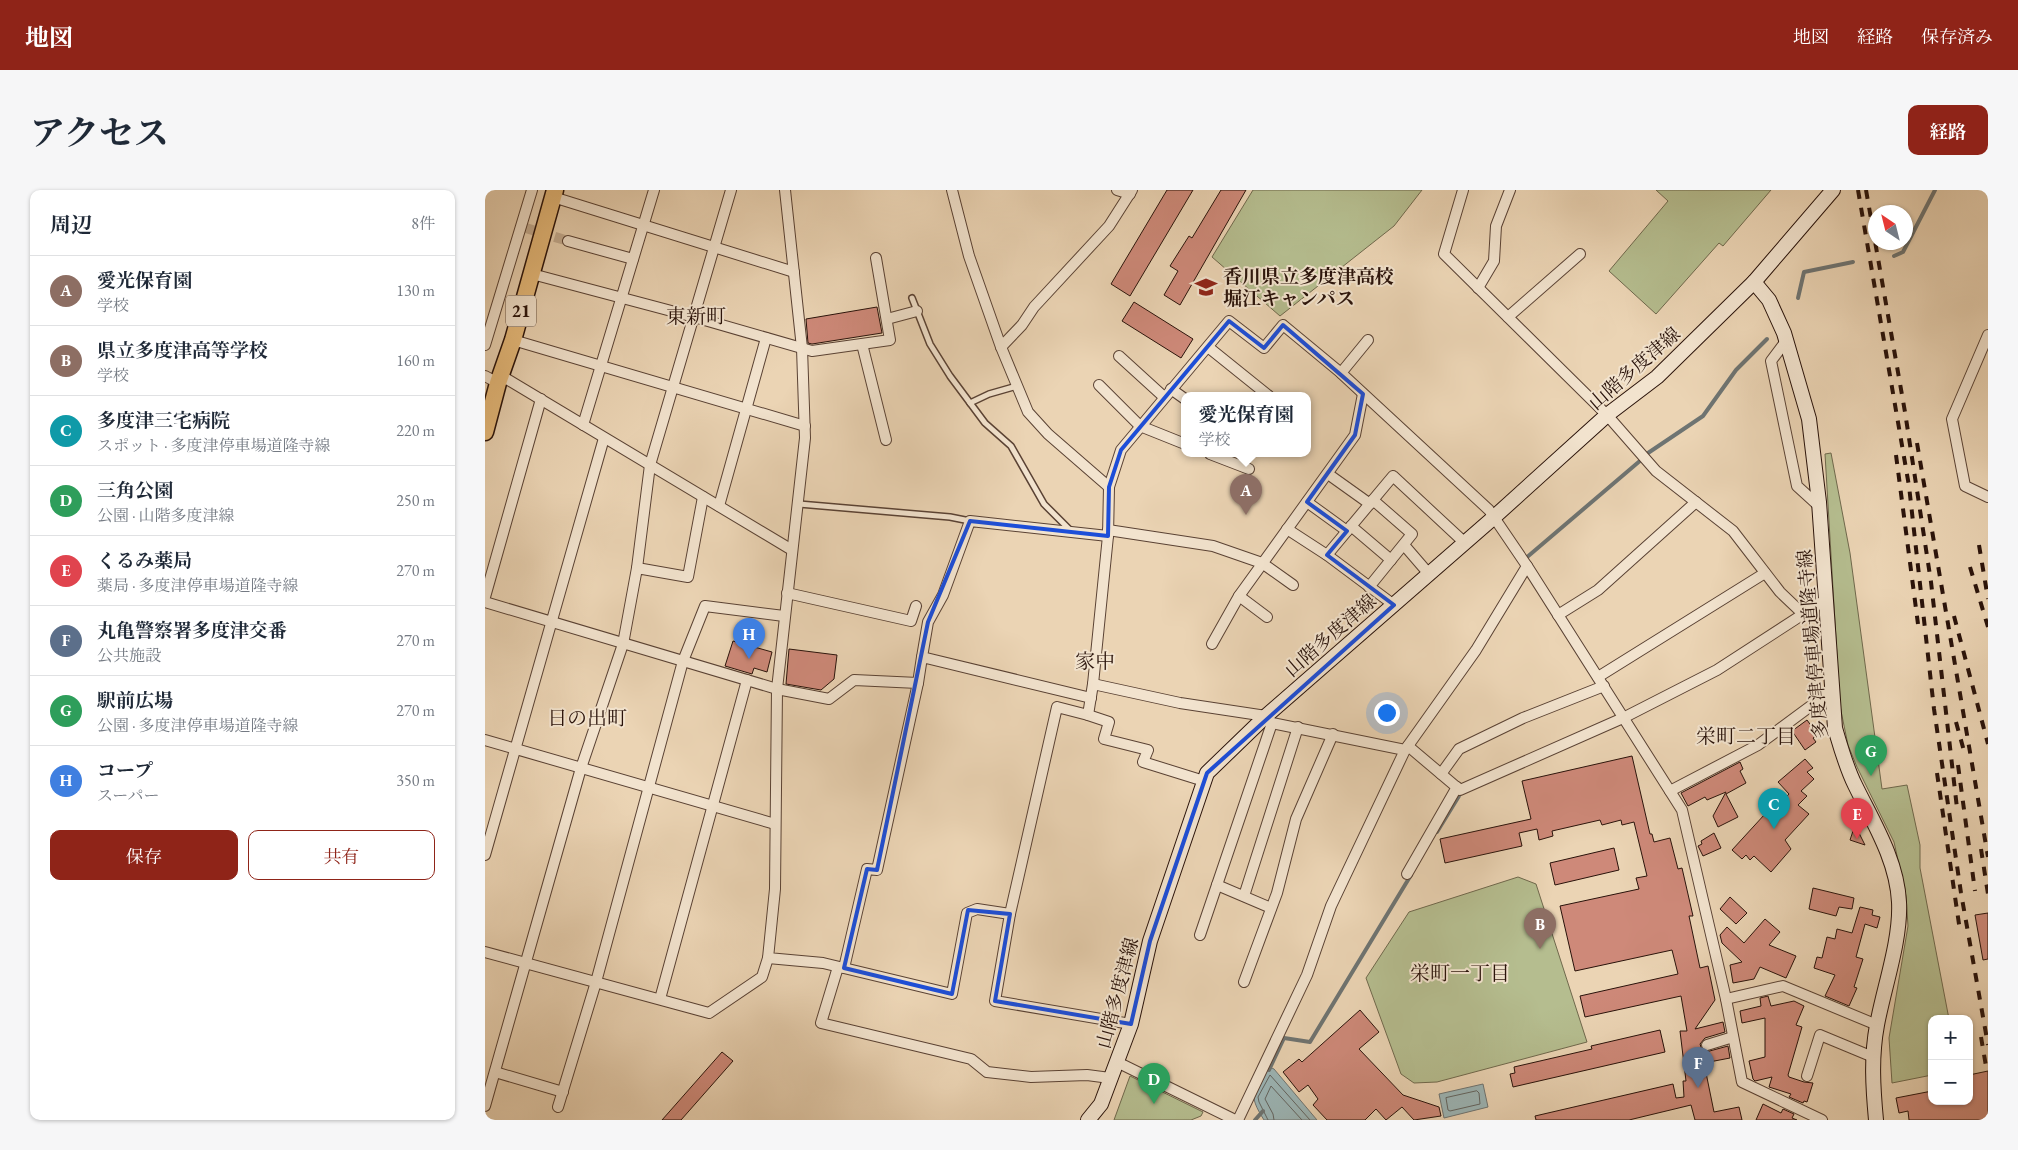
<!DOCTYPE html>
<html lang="ja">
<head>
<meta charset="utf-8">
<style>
  body { margin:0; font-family:"EB Garamond","Noto Serif JP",serif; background:#f6f6f7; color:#1f2937 }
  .controls { position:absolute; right:15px; bottom:15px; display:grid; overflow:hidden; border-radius:10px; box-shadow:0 1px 4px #0004 }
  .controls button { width:45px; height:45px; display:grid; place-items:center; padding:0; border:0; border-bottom:1px solid #e0e1e3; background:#fff; color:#1f2937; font:25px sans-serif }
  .compass { position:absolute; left:1383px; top:15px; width:45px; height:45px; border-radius:50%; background:#fff; box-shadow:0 1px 4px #0004; rotate:325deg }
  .you { position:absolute; left:901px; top:522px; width:18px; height:18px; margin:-12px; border:4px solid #fff; border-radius:50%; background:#1a73e8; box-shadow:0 0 0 8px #1a73e833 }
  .badge { display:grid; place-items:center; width:32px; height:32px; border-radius:50%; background:#8f2418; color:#fff; font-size:16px; font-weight:700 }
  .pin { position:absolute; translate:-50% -41px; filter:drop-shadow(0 1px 2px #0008) }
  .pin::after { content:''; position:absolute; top:26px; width:18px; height:15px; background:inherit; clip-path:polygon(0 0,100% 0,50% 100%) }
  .popup { position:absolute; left:696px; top:202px; width:130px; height:65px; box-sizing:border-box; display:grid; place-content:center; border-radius:10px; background:#fff; filter:drop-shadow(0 1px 4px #0005); font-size:16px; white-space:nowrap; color:#747a83 }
  .popup b { font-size:19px; color:#1f2937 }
  .popup::after { content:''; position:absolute; left:50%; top:100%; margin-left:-10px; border:10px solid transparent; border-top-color:#fff }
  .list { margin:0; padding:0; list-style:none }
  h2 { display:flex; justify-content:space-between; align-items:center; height:65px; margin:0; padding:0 20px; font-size:21px }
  h2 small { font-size:16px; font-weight:400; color:#747a83 }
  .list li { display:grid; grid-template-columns:32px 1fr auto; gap:15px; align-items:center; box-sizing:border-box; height:70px; padding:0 20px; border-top:1px solid #e0e1e3 }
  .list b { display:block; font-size:19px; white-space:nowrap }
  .list p { margin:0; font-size:16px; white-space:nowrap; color:#747a83 }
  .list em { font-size:16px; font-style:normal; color:#747a83 }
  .actions { display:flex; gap:10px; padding:15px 20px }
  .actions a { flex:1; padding:11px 0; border:1px solid #8f2418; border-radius:10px; text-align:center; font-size:18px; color:#8f2418 }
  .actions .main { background:#8f2418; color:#fff }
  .map { position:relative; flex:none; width:1503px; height:930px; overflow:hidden; border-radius:10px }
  header { display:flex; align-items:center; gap:30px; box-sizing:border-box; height:70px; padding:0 25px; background:#8f2418; color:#fff }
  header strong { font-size:24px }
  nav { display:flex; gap:28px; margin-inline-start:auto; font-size:18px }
  .intro { display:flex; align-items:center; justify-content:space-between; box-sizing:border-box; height:120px; padding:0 30px }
  h1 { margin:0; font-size:35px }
  .button { padding:12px 22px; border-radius:10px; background:#8f2418; color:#fff; font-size:18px; font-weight:700 }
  main { display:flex; gap:30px; padding:0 30px }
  aside { flex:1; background:#fff; border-radius:10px; box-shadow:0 1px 4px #0004 }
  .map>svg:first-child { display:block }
  .green { fill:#b5bd8f; stroke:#6f684c }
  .water { fill:#9cb6b7; stroke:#6e7472 }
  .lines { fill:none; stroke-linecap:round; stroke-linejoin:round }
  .shore { stroke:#626460; stroke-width:1 }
  .stream { stroke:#6e7472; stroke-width:4 }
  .building { fill:#ce8979; stroke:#29120a }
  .street-tunnel { stroke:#c4ad92; stroke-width:10; stroke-dasharray:10 5; stroke-linecap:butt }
  .lane-casing { stroke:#5a4234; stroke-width:8 }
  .street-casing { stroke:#5a4234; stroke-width:12 }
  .secondary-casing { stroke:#29120a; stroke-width:16 }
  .primary-casing { stroke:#29120a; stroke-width:19 }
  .lane { stroke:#f2e3ce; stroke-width:5 }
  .street { stroke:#f2e3ce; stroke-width:10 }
  .secondary { stroke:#f2e3ce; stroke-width:14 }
  .primary { stroke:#e6ba7a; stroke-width:16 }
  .rail { stroke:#29120a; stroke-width:4; stroke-dasharray:9 9; stroke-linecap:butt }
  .marked { fill:none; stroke:#1d4ed8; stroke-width:4; stroke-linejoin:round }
  .labels { text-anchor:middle; stroke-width:4; stroke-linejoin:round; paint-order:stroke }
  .shield { fill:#f2e3ce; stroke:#655145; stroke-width:1 }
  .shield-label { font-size:18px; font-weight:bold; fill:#29120a }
  .poi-label { font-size:19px; font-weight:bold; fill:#29120a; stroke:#f2e3ce; text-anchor:start }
  .street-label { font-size:19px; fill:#29120a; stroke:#f2e3ce }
  .neighbourhood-label { font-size:20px; fill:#29120a; stroke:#f2e3ce }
</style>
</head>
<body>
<header>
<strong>地図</strong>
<nav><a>地図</a><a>経路</a><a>保存済み</a></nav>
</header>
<div class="intro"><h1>アクセス</h1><a class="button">経路</a></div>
<main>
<aside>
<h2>周辺<small>8件</small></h2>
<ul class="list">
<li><span class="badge" style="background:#8d6e63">A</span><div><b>愛光保育園</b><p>学校</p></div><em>130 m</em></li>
<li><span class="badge" style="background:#8d6e63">B</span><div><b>県立多度津高等学校</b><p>学校</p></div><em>160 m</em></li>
<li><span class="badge" style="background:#0f9aa8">C</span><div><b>多度津三宅病院</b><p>スポット · 多度津停車場道隆寺線</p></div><em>220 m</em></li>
<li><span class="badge" style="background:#2e9e5b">D</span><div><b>三角公園</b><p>公園 · 山階多度津線</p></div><em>250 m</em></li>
<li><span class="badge" style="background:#e0444e">E</span><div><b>くるみ薬局</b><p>薬局 · 多度津停車場道隆寺線</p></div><em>270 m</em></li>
<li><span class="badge" style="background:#5c6f8a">F</span><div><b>丸亀警察署多度津交番</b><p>公共施設</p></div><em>270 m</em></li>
<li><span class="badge" style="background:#2e9e5b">G</span><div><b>駅前広場</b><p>公園 · 多度津停車場道隆寺線</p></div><em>270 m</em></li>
<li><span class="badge" style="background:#3f7fe0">H</span><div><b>コープ</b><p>スーパー</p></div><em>350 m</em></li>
</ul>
<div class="actions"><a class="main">保存</a><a>共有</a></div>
</aside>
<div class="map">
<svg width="1503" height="930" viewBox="0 0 1503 930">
  <rect width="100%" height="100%" fill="#ebd4b4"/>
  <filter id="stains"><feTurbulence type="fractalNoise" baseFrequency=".004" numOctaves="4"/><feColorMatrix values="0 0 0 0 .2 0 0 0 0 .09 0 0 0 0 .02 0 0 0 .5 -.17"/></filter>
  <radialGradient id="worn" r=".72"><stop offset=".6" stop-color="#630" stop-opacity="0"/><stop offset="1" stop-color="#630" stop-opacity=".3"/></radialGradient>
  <g class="green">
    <path d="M768,0H937L909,36L795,126L727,67Z"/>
    <path d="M1171,0H1286L1238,56L1234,53L1171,124L1124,81L1183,11Z"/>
    <path d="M1346,263L1365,363L1397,599L1422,595L1435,655V678L1464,829H1447V885L1407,893L1404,848L1423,736L1421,706L1409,652L1372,577L1363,555L1355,516L1340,264Z"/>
    <path d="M1033,687L1051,694L1102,852L952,892L929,893L916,884L881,788L924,722Z"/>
    <path d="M645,886L718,922L716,926L706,930H629Z"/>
  </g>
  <g class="water">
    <path d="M782,876L789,879L832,930H779C762,903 769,903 782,876Z"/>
    <path d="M998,894L1003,917L959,928L954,904Z"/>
  </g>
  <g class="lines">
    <g class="shore">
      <path d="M992,901L994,903L995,914L965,921L963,920L961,908Z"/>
      <path d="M783,930L774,912L773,907L785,885L825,930"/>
      <path d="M789,930L788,924L780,909L786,896L817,930"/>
    </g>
    <g class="stream">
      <path d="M1409,66L1418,62L1450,0"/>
      <path d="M1313,108L1319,82L1368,72"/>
      <path d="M1163,263L1218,226L1251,180L1282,149"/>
      <path d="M1041,368L1156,270"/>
      <path d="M952,642L974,606"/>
      <path d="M784,880L799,848L825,852L926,685"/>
      <path d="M770,930L778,921"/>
    </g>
  </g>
  <g class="building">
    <path d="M682,0H708L645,106L626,94Z"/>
    <path d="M736,0H761L695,115L679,105L693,81L685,76L704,46L707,48Z"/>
    <path d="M649,112L708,149L696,168L637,131Z"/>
    <path d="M392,117L397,143L327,154L323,153L321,129Z"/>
    <path d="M248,451L287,462L282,482L269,478L267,484L240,476Z"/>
    <path d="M304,459L352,465L349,489L336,500L301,494Z"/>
    <path d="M1322,530L1333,545L1328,548L1331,552L1320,560L1307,541Z"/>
    <path d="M1147,566L1165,644H1167L1169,652L1185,648L1193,679L1197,678L1208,726H1204L1215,778L1223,776L1230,810L1210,839L1238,832L1240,842L1220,848L1215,854L1217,860L1221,862L1243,856L1245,868L1219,873L1229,922L1254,917L1257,930H1210L1206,915L1144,930H1051L1050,926L1188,894L1191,908L1199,907L1198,891H1201L1195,841H1202L1196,806L1100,827L1095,806L1193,784L1187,760L1090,781L1075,716L1154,699L1151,688L1162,686L1149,632L1137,635L1136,630L1117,635L1115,630L1067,641L1068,646L1054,650L1052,639L1034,643L1037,656L960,673L955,649L1046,629L1037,591Z"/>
    <path d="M1320,569L1328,578L1322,582L1329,589L1316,601L1322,606L1313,615L1324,624L1300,650L1306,659L1286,682L1269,666L1265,670L1261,665L1257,669L1247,660L1280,624L1283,627L1304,604L1293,592Z"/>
    <path d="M1255,572L1258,579L1255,581L1261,593L1241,604L1253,627L1233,637L1228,626L1241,602L1222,610L1220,607L1203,616L1196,603Z"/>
    <path d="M1370,635L1380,655L1365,650Z"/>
    <path d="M1229,643L1236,658L1218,666L1213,656L1217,654L1216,651Z"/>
    <path d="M1129,658L1134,680L1070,695L1065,673Z"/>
    <path d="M1328,698L1369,708L1367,719L1354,717L1351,726L1324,719Z"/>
    <path d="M1245,707L1262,723L1251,734L1235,719Z"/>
    <path d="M1375,717L1388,720L1387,725L1395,727L1392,738L1380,734L1371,767L1378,769L1369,797L1372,798L1364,816L1340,806L1350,785L1329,778L1332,767L1337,768L1342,747L1350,749L1352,739L1367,743Z"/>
    <path d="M1503,723V769L1498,770L1490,725Z"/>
    <path d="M1280,729L1295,742L1284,755L1311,766L1301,788L1275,777L1269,789L1248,793L1245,775L1257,772L1237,753L1235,745L1242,737L1259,753Z"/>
    <path d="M1283,806L1286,816L1309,811L1319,816L1311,835L1317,837L1303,885L1304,887L1319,892L1328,893L1322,912L1319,911L1318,913L1304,907L1306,904L1284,897L1287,887L1270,891L1268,889L1264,871L1280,867V828L1257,833L1255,821L1276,816L1275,808Z"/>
    <path d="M875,820L894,842L874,859L918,905L954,917L956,926L929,930L917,917L901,930L891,919L880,930H842L828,915L833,909L823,895L814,902L798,882L814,869L817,872Z"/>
    <path d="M1175,840L1180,862L1028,897L1025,884L1030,883L1029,877L1107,859L1106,856Z"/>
    <path d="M237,862L248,871L196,930H177Z"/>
    <path d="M1503,881V930H1424L1423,921L1414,923L1411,908L1447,901V911H1484V885Z"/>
    <path d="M1278,914L1296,923L1298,919L1309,924L1307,928L1312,930H1271Z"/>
  </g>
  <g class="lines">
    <path class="street-tunnel" d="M41,38L83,51"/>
    <g class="lane-casing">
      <g id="lane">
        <path d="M427,108L445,154L465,186L500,233L526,256L559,314L585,340"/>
        <path d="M485,213L504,204L532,196"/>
        <path d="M314,314L465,327L485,331"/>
      </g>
    </g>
    <g class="street-casing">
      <g id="street">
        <path d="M300,0L317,158L320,248L292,499L290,699L283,768L338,773L467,804L482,723L492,719L525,724"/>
        <path d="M467,0L484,66L516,157L543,222L563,244L624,297"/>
        <path d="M632,0L645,4"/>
        <path d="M978,0L959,64L1122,225L1171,281L1248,341L1295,402L1317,423"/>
        <path d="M68,7L309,82"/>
        <path d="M83,51L148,69"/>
        <path d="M47,84L209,127L327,161L405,150L391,68"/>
        <path d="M993,98L1009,71L1011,36L1025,0"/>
        <path d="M1023,127L1095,64"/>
        <path d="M402,129L432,121"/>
        <path d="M1503,145L1467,229L1480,296L1503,307"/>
        <path d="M28,150L320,236"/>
        <path d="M1301,151L1286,171L1312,296L1335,317"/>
        <path d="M377,154L401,250"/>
        <path d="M0,155L47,0"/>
        <path d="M516,157L537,135L549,117L624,36L647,0"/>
        <path d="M723,157L784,206"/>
        <path d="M634,166L679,207"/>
        <path d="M856,183L883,150"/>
        <path d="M15,185L307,360"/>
        <path d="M0,186L13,193"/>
        <path d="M614,195L655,236L700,254"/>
        <path d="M686,199L700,209"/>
        <path d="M98,235L169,0"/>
        <path d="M725,264L764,279"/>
        <path d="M843,284L885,314"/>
        <path d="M822,312L862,341"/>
        <path d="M234,316L281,148"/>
        <path d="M866,336L906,370"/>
        <path d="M802,339L842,365L909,415"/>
        <path d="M623,340L728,356L777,373L808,395"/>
        <path d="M919,355L944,384"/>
        <path d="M842,365L908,286L980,353"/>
        <path d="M152,378L165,275L246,0"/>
        <path d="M884,397L927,344L888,310"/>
        <path d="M302,403L426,431L431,416"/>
        <path d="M754,406L782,427"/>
        <path d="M0,407L56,209"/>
        <path d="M0,412L292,499L344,509L369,490L433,493L437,467L606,508"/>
        <path d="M1073,425L1113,400L1211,312"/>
        <path d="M727,454L754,406L870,245L878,204"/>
        <path d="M437,467L443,432L458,405L485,331L623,346"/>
        <path d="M1113,487L1280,383"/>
        <path d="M608,494L695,513L781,526L787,533L920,560L991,460L1042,376"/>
        <path d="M603,525L624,532L619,549L663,560L658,572L719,591"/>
        <path d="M0,550L290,634"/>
        <path d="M923,556L975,600L1138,528L1232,480L1340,410"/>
        <path d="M956,584L974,559L1038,528L1119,496"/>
        <path d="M1185,601L1273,555L1346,501"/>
        <path d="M0,665L119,248"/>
        <path d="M922,684L972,597"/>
        <path d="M732,695L786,718"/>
        <path d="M759,706L813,537"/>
        <path d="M715,745L787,533"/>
        <path d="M0,762L224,823L277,787L283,768"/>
        <path d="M353,777L336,833L486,869L502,882L546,887L602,885L625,888"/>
        <path d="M359,778L382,679L392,680L433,493"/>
        <path d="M759,792L792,703L811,629L848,544"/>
        <path d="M175,809L262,490"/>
        <path d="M1241,809L1298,796L1392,835"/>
        <path d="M646,834L510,811L525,724L572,517L603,525L608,494L623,346L624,297L636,260L744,131L779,158L798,135L856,183L1004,320L1042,376L1197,620L1241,809L1257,892L1337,930"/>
        <path d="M1222,855L1248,847"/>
        <path d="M632,872L750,930"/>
        <path d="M10,882L78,902"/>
        <path d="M1322,886L1335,845L1388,867"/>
        <path d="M0,916L96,578L138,454L152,378L203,387L218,307"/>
        <path d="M73,917L111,792L198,471L220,416L299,426"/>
        <path d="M753,930L822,785L846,716L920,560"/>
      </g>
    </g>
    <g class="secondary-casing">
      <g id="secondary">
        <path d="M1269,92L1284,110L1299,143L1324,229L1334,312L1350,538C1356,558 1361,577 1370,595C1388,632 1412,670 1414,712C1416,750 1399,797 1392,835C1386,867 1388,898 1391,930"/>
        <path d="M603,930L616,914L646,834L665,751L722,583L781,526L1007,329L1122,225L1172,187L1269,92L1348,0"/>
      </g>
    </g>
    <g class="primary-casing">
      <path id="primary" d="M0,242L13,193L28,150L70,0"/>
    </g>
    <use href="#lane" class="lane"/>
    <use href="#street" class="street"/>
    <use href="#secondary" class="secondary"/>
    <use href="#primary" class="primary"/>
    <g class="rail">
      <path d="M1373,0L1424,296L1449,519L1476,703L1503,855"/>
      <path d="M1381,0L1420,222L1446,392L1472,618"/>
      <path d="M1432,253L1503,667"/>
      <path d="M1411,265L1433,434"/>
      <path d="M1494,355L1503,409"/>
      <path d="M1485,377L1503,437"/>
      <path d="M1469,426L1503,554"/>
      <path d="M1471,532L1479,561"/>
      <path d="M1473,575L1490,701"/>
      <path d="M1452,583L1475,741"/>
      <path d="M1496,659L1503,704"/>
      <path d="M1496,847L1502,882"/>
    </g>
  </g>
  <path class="marked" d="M744,131L779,158L798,135L878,204L870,245L822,312L862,341L842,365L909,415L722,583L665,751L646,834L510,811L525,724L483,720L467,804L359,778L382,679L392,680L443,432L485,331L623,346L624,297L636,260Z"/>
  <defs>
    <g id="school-bare" transform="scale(1.725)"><path d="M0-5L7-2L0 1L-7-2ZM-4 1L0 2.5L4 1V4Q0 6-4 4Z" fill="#8f2418" stroke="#f2e3ce" stroke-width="2.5" paint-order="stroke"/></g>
  </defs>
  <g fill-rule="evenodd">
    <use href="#school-bare" x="721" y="97"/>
  </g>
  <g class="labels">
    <rect class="shield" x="21" y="105.5" width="30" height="31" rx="4"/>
    <g class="shield-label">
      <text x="36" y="127">21</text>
    </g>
    <g class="poi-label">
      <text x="738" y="93">香川県立多度津高校<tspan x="738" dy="22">堀江キャンパス</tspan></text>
    </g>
    <g class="street-label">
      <text transform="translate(1149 178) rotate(-41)" y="7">山階多度津線</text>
      <text transform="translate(845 445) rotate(-41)" y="7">山階多度津線</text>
      <text transform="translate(1327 454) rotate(-95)" y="7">多度津停車場道隆寺線</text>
      <text transform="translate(632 803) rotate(-75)" y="7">山階多度津線</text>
    </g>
    <g class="neighbourhood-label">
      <text x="211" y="133">東新町</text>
      <text x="610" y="478">家中</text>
      <text x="102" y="535">日の出町</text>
      <text x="1261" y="553">栄町二丁目</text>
      <text x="975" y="790">栄町一丁目</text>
    </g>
  </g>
  <rect width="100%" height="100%" filter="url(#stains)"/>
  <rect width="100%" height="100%" fill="url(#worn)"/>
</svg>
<div class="controls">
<button>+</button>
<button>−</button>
</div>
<svg class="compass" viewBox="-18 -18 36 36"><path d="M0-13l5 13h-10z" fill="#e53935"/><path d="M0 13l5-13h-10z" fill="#747a83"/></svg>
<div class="you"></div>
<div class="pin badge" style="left:761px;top:325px;background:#8d6e63">A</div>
<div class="popup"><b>愛光保育園</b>学校</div>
<div class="pin badge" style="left:1055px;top:759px;background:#8d6e63">B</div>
<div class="pin badge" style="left:1289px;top:639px;background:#0f9aa8">C</div>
<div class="pin badge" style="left:669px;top:914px;background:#2e9e5b">D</div>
<div class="pin badge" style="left:1372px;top:649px;background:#e0444e">E</div>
<div class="pin badge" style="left:1213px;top:898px;background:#5c6f8a">F</div>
<div class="pin badge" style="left:1386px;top:586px;background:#2e9e5b">G</div>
<div class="pin badge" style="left:264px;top:469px;background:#3f7fe0">H</div>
</div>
</main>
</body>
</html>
